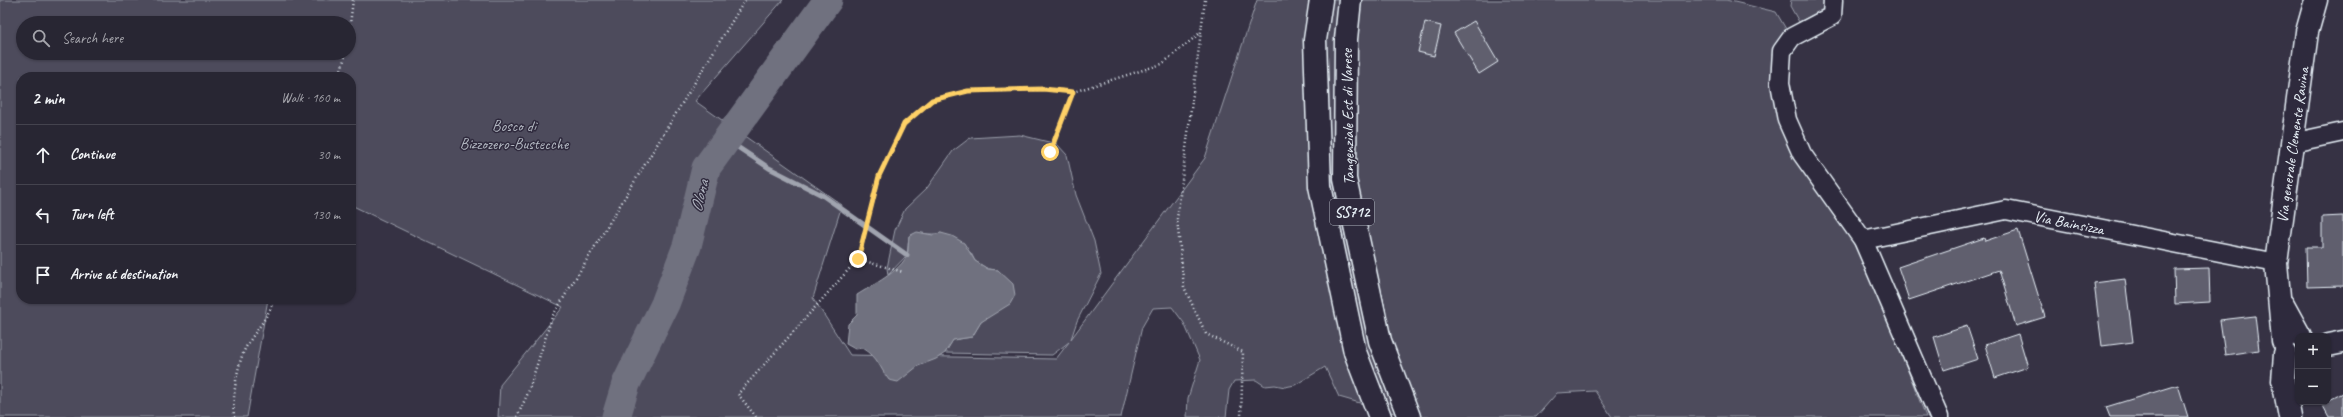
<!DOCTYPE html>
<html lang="en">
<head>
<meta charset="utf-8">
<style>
  body { margin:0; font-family:Caveat,sans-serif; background:#34323f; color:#f1f3f6 }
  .controls { position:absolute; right:12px; bottom:12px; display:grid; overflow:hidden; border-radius:8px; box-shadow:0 1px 3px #0004 }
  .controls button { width:36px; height:36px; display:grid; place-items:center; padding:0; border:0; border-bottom:1px solid #44434e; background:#282633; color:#f1f3f6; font:20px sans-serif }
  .stop { position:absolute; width:12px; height:12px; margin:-9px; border:3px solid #ffd166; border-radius:50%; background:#fff }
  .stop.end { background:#ffd166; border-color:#fff; box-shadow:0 1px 4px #0008 }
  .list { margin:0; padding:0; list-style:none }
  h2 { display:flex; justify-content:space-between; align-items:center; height:52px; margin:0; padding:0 16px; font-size:17px }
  h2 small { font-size:13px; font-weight:400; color:#a5a5ac }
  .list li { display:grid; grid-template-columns:26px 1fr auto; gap:12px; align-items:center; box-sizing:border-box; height:60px; padding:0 16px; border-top:1px solid #44434e }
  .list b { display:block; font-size:15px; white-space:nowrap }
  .list em { font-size:13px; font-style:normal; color:#a5a5ac }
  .icon { flex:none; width:22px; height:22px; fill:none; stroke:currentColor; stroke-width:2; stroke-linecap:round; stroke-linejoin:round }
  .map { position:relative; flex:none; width:2343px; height:417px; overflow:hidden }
  .search { position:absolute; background:#282633; box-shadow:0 1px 3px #0004; left:16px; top:16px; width:340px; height:44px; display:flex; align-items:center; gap:10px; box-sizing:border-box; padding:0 14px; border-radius:22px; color:#a5a5ac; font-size:15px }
  .panel { position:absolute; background:#282633; box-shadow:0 1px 3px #0004; left:16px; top:72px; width:340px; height:232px; border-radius:16px }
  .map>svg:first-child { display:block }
  .green { fill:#4d4b5c; stroke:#9a9eaa; fill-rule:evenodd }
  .water { fill:#70717f; stroke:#a0a4af }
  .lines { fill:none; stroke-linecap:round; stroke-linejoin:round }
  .stream { stroke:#a0a4af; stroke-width:5 }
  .river { stroke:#70717f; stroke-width:29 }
  .building { fill:#605e6e; stroke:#e8f1f8 }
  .street-casing { stroke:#e8f1f8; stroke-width:21 }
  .secondary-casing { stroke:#e8f1f8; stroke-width:25 }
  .highway-casing { stroke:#e8f1f8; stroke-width:25 }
  .path { stroke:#e8f1f8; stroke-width:2.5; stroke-dasharray:1 3; stroke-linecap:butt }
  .street { stroke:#2f2a3d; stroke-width:18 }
  .secondary { stroke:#2f2a3d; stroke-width:22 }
  .highway { stroke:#2f2a3d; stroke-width:22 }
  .route { stroke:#ffd166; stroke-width:5 }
  .labels { text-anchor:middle; stroke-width:3; stroke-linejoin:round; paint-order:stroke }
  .shield { fill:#2f2a3d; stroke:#b0b5c0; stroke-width:1 }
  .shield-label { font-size:15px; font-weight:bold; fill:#e8f1f8 }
  .street-label { font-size:16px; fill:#e8f1f8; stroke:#2f2a3d }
  .park-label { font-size:16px; fill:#b2b7c1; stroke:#2f2a3d }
  .water-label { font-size:17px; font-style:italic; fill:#b2b7c2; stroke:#2f2a3d }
</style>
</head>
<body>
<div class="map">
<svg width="2343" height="417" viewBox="0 0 2343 417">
  <rect width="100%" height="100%" fill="#363244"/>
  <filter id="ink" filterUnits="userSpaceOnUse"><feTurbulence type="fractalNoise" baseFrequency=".025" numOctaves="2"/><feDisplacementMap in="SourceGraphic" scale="8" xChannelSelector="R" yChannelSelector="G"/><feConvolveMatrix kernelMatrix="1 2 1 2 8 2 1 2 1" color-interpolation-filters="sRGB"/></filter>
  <g filter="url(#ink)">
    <g class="green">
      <path d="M0,0H783L695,101L842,205L813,298L850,355L1056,359L1069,342L1052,355L945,353L953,340L972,337L981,322L993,313L998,270L988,269L975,261L971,253L941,233C929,236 920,231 909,236L907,255L888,275L887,268L895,230L905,209L927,188L953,151L970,138L1020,135L1057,144L1067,155L1076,195L1094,241L1101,274L1077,321L1071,339L1205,158L1257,0H1726L1776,12L1786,29L1777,46L1775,82L1860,248L1926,417H1612L1595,391L1557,393L1536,417H1408L1339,397L1325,367L1295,385L1285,387L1275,385L1265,386L1256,380L1234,381L1229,390L1226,417H1187L1188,398L1200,360L1184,323L1172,307L1153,308L1142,327L1121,417H498L500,385L563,307L351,205V77H21V299H268L247,417H0ZM23,23H349V53H23Z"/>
      <path d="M1791,0H1825V8L1799,22L1790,6Z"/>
    </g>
    <path class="water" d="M917,232L933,235L941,233L952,236L964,243L975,261L988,269L998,270L1013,284L1015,295L1010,304L981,322L972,337L953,340L945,353L936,359L918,366L898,382L889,380C879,367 879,358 863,348L855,349L846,344L848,324L857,315V295C871,286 901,271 907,255C909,250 908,242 909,236Z"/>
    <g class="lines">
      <path class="stream" d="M727,140L769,168L822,195L907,255"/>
      <path class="river" d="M616,417L626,384L665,304L687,246L706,168L828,0"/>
    </g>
    <g class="building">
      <path d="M1474,21L1498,62L1479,74L1454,33Z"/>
      <path d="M1425,22L1441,26L1434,56L1418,52Z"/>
      <path d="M2343,216V286L2307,287L2306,247H2322V217Z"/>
      <path d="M2018,230L2045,317L2016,326L1999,270L1909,300L1898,267L1984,238L1985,241Z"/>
      <path d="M2209,268L2210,302L2175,304L2174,269Z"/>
      <path d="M2125,279L2133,342L2102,346L2094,283Z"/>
      <path d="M2255,316L2259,350L2225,355L2220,320Z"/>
      <path d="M1967,326L1978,359L1944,370L1934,337Z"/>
      <path d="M2018,334L2028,367L1995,378L1985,345Z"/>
      <path d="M2178,385L2188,417H2110L2106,407Z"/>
      <path d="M2343,393V417H2329L2322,404Z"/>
    </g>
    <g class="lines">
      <g class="street-casing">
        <g id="street">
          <path d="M1833,0L1832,16L1792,37L1782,51L1780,83L1787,120L1802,154L1863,240L1939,417"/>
          <path d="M2292,143L2343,132"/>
          <path d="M1863,240L2006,210L2276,263"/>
        </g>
      </g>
      <g class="secondary-casing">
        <g id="secondary">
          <path d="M2283,305L2300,336"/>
          <path d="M2283,341L2276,263L2307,32L2316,0"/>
          <path d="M2328,345L2343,342"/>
          <path d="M2285,354L2283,380L2290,417"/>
        </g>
      </g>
      <g class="highway-casing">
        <g id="highway">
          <path d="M1321,0L1315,40L1320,186L1355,352L1380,417"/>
          <path d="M1350,0L1346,39L1345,179L1380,341L1409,417"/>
        </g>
      </g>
      <g class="path">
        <path d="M1205,0L1177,219L1184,287L1206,334L1243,352L1241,417"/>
        <path d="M349,33L353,0"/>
        <path d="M339,77L346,53"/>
        <path d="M1050,153L1073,92"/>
        <path d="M858,259L903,272"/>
        <path d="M234,417C232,400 237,363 246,347C255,331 269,317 274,299"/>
        <path d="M517,417L528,393L552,317L745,0"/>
        <path d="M756,417L738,394L858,259L879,176L904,124L932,100L968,91L1043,89L1073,92L1162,64L1200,33"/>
      </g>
      <use href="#street" class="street"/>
      <use href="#secondary" class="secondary"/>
      <use href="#highway" class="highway"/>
    </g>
  </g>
  <g class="lines" filter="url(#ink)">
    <path class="route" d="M858,259L879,176L904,124L932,100L968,91L1043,89L1073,92L1050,152"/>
  </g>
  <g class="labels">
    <rect class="shield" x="1330" y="199" width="44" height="26" rx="3"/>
    <g class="shield-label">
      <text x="1352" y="217">SS712</text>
    </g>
    <g class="street-label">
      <text transform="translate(1347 117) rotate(-91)" y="6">Tangenziale Est di Varese</text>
      <text transform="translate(2292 145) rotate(-82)" y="6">Via generale Clemente Ravina</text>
      <text transform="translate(2069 222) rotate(11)" y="6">Via Bainsizza</text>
    </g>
    <g class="park-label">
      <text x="514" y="131">Bosco di<tspan x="514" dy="18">Bizzozero-Bustecche</tspan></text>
    </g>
    <g class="water-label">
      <text transform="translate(699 196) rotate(-76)" y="6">Olona</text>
    </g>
  </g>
</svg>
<div class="controls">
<button>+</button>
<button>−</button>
</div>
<div class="stop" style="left:1050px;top:152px"></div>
<div class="stop end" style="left:858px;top:259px"></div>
<div class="search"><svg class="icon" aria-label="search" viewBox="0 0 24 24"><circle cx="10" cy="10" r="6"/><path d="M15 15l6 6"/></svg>Search here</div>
<section class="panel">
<h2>2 min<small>Walk · 160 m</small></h2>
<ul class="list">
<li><svg class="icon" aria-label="ahead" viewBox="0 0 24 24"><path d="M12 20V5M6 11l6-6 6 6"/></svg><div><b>Continue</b></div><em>30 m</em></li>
<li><svg class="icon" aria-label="left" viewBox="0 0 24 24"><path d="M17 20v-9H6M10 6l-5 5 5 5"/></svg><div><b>Turn left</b></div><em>130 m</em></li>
<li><svg class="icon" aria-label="arrive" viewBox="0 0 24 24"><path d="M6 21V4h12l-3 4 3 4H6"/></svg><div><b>Arrive at destination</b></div></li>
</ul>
</section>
</div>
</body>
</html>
